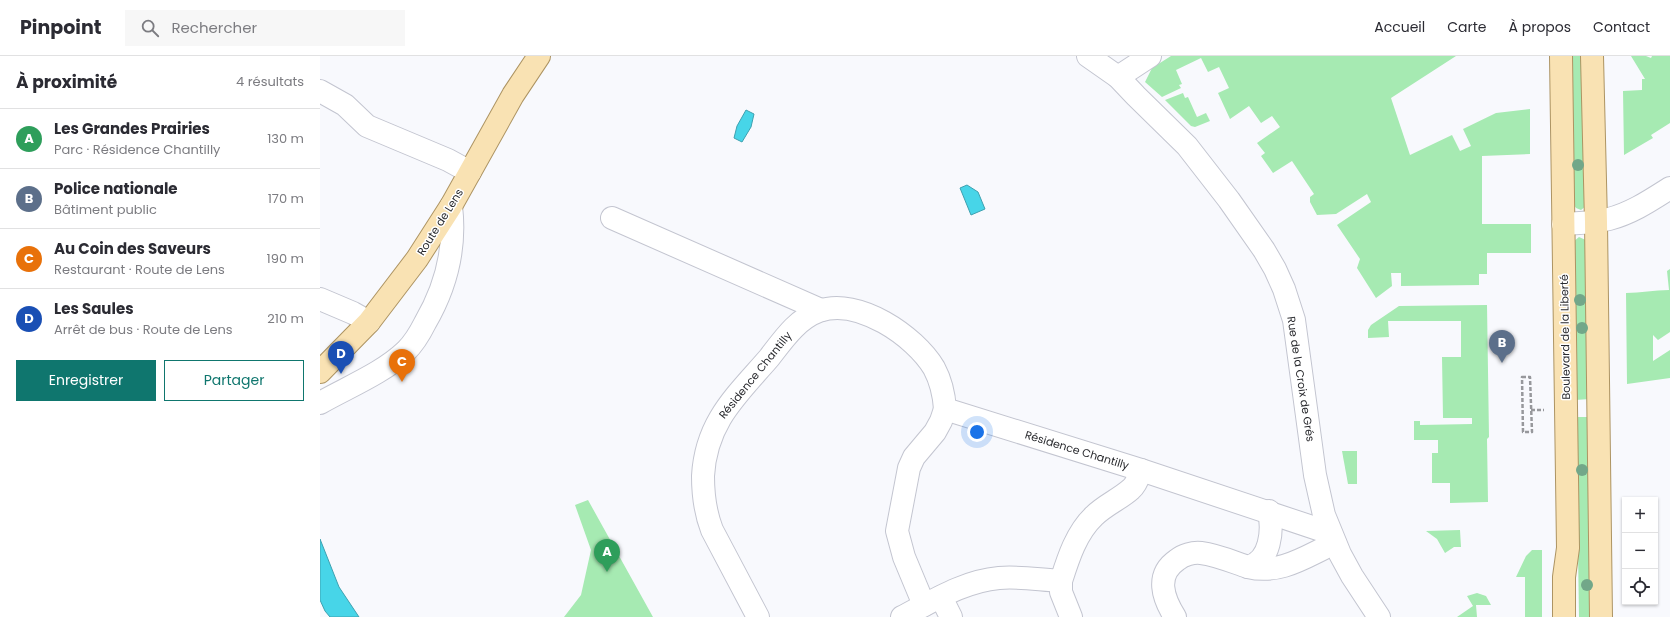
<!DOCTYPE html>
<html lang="fr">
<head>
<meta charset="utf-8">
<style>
  body { margin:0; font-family:Poppins,sans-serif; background:#f7f7f7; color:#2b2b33 }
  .controls { position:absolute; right:12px; bottom:12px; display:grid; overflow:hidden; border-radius:0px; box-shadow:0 1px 3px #0004 }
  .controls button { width:36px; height:36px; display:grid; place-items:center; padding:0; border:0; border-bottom:1px solid #e1e1e2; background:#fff; color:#2b2b33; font:20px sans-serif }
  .you { position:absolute; left:657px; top:376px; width:14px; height:14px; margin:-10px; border:3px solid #fff; border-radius:50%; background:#1a73e8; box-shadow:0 0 0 6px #1a73e833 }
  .badge { display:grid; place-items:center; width:26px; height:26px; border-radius:50%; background:#0f766e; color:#fff; font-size:13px; font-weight:700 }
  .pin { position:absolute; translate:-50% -33px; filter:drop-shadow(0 1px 2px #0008) }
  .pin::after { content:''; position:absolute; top:21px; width:14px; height:12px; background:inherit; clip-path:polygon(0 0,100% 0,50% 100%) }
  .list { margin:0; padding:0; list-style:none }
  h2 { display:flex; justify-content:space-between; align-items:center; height:52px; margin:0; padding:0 16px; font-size:17px }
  h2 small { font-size:13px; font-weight:400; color:#7c7c81 }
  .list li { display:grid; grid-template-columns:26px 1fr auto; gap:12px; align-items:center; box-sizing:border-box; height:60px; padding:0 16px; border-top:1px solid #e1e1e2 }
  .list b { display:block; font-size:15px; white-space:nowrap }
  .list p { margin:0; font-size:13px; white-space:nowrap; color:#7c7c81 }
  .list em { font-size:13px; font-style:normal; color:#7c7c81 }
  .actions { display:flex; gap:8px; padding:12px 16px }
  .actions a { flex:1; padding:9px 0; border:1px solid #0f766e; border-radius:0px; text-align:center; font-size:14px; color:#0f766e }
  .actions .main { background:#0f766e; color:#fff }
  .icon { flex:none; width:22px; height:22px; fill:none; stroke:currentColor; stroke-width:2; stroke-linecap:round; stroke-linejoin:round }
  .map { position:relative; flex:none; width:1350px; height:561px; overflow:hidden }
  header { display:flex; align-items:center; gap:24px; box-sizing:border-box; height:56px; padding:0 20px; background:#fff; border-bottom:1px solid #e1e1e2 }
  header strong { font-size:19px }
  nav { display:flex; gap:22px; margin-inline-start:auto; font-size:14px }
  .search { width:280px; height:36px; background:#f7f7f7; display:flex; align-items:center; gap:10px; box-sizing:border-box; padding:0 14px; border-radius:0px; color:#7c7c81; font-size:15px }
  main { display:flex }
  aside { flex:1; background:#fff }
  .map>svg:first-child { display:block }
  .green { fill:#a6eab2 }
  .water { fill:#47d5e8; stroke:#3ea1b0 }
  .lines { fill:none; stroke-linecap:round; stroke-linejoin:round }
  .minor-casing { stroke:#c3c5d0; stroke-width:24 }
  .major-casing { stroke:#ad9463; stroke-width:24 }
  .path { stroke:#97989c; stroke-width:2.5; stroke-dasharray:4 2; stroke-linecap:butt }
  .minor { stroke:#fff; stroke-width:22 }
  .major { stroke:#f9e2b3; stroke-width:22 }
  .tree { fill:#72a789 }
  .labels { text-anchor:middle; stroke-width:3; stroke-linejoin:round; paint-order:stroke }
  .street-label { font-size:11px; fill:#28292d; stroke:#fff }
</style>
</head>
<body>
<header>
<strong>Pinpoint</strong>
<div class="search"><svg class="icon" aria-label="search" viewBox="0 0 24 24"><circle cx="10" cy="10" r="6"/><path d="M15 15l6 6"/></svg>Rechercher</div>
<nav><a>Accueil</a><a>Carte</a><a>À propos</a><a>Contact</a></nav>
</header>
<main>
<aside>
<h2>À proximité<small>4 résultats</small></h2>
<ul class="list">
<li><span class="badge" style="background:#2e9e5b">A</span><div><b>Les Grandes Prairies</b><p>Parc · Résidence Chantilly</p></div><em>130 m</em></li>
<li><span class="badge" style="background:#5c6f8a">B</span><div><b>Police nationale</b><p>Bâtiment public</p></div><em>170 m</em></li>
<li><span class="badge" style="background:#e8710a">C</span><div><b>Au Coin des Saveurs</b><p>Restaurant · Route de Lens</p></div><em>190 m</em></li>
<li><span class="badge" style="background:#1a4fb4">D</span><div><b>Les Saules</b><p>Arrêt de bus · Route de Lens</p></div><em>210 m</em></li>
</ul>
<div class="actions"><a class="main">Enregistrer</a><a>Partager</a></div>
</aside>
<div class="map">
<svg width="1350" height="561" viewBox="0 0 1350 561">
  <rect width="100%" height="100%" fill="#f8f9fd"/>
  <g class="green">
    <path d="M851,0H1136L1071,42L1090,99L1132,79L1140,95L1151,90L1143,73L1176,57L1210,53V98L1162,100V168H1211V197H1167V218H1159V229L1081,230V217H1071L1072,230L1056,242L1037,212L1040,203L1017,169L1051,146L1047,138L1016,158L997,159L990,146V141L994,138L972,105L953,117L941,100L945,97L937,87L960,71L952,60L941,67L929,50L910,63L898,37L909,32L899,11L888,16L881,2L856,14L862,28L859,29L861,32L842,41L825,26L832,12Z"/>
    <path d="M1249,0H1265L1266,150L1261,154L1256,152L1252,146Z"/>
    <path d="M1311,0H1326L1331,2L1332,0H1350V67L1331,79L1333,82L1304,99L1303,35L1322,34V23H1325Z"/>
    <path d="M863,37L865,42L868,41L877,61L886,57L890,65L875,71L871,70L845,44Z"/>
    <path d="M1259,181L1268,185L1270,343L1255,344L1253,186Z"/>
    <path d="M1350,213V276L1338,284L1333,279V305L1350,294V322L1307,328L1306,237C1321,237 1334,234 1349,234L1347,215Z"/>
    <path d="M1167,249L1169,381L1167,383L1168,446L1130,447V427H1112V397H1118V384H1094V365H1100V369L1152,368V362H1123L1122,301H1141V265H1068L1069,281L1048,282V274L1051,269L1079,250Z"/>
    <path d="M1256,361H1270L1273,561H1259Z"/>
    <path d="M1022,395H1037V428H1028Z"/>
    <path d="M268,444L333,561H244L261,539L271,494L255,449Z"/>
    <path d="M1140,474L1141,491H1134L1125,497L1117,483L1106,475Z"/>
    <path d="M1212,494H1222V561H1205V521H1196L1206,500Z"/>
    <path d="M1157,537L1166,540L1171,549H1156L1157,561H1137L1153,550L1147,540Z"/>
  </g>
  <g class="water">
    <path d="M426,54L434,58L431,71L422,86L414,82L417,70Z"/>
    <path d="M647,129L658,136L665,153L651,159L640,132Z"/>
    <path d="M0,483L19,531L39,561H10L5,555L0,544Z"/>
  </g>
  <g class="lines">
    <g class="minor-casing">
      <g id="minor">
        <path d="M768,0L798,21L816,40L867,90L909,144L944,194L955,213L964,233L974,264L995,419L1004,459L1020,498L1032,520L1059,561"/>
        <path d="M798,21L830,0"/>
        <path d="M0,35L25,49L47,70L128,104L150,116"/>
        <path d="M292,162L501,254"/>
        <path d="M1243,168C1258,167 1274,167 1289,163C1312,157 1331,144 1350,132"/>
        <path d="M0,243L33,257L49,266"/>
        <path d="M0,347C28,331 63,317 86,295C94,287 100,277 105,267C126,231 136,191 131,150"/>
        <path d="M928,511C961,519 986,500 1015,487"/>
        <path d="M741,525V536L751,561"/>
        <path d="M621,541L631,561"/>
        <path d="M604,549L584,501L577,475L589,412L594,401L615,376L621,365L625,353"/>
        <path d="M438,561L392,474C385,456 383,440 383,420C386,366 416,340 449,302C463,284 477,263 499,255C538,241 595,280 614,312C621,325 624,338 625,353L821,414L1010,477"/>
        <path d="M582,561C613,545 644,525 679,522C699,520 720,524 741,525C748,503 756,477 774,460C785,449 800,443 811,433C817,428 819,420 821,414"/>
        <path d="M855,561C843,542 835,519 857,504C863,499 873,496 881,497C897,499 913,506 928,511C951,505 953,474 949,455"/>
      </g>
    </g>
    <g class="major-casing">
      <g id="major">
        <path d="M1241,0L1248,492L1244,521V561"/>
        <path d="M1272,0L1276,166L1281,561"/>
        <path d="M0,316L49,266L97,203L131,150L193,39L219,0"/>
      </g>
    </g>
    <g class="path">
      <path d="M1202,321H1210L1212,376H1203Z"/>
      <path d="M1211,354H1224"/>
    </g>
    <use href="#minor" class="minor"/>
    <use href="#major" class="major"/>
  </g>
  <g class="tree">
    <circle cx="1258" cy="109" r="6"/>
    <circle cx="1260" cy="244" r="6"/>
    <circle cx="1262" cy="272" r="6"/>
    <circle cx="1262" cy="414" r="6"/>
    <circle cx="1267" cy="529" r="6"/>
  </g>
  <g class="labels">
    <g class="street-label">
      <text transform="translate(120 166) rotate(-58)" y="4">Route de Lens</text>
      <text transform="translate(1245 281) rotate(-91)" y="4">Boulevard de la Liberté</text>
      <text transform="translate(435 319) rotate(-51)" y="4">Résidence Chantilly</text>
      <text transform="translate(981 323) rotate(81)" y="4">Rue de la Croix de Grés</text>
      <text transform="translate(757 394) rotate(17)" y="4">Résidence Chantilly</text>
    </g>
  </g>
</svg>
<div class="controls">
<button>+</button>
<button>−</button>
<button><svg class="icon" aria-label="locate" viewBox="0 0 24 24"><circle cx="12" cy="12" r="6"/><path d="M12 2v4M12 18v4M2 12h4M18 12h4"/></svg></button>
</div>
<div class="you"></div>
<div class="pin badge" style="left:287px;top:516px;background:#2e9e5b">A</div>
<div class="pin badge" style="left:1182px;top:307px;background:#5c6f8a">B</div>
<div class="pin badge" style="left:82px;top:326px;background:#e8710a">C</div>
<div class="pin badge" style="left:21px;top:318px;background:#1a4fb4">D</div>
</div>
</main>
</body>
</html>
